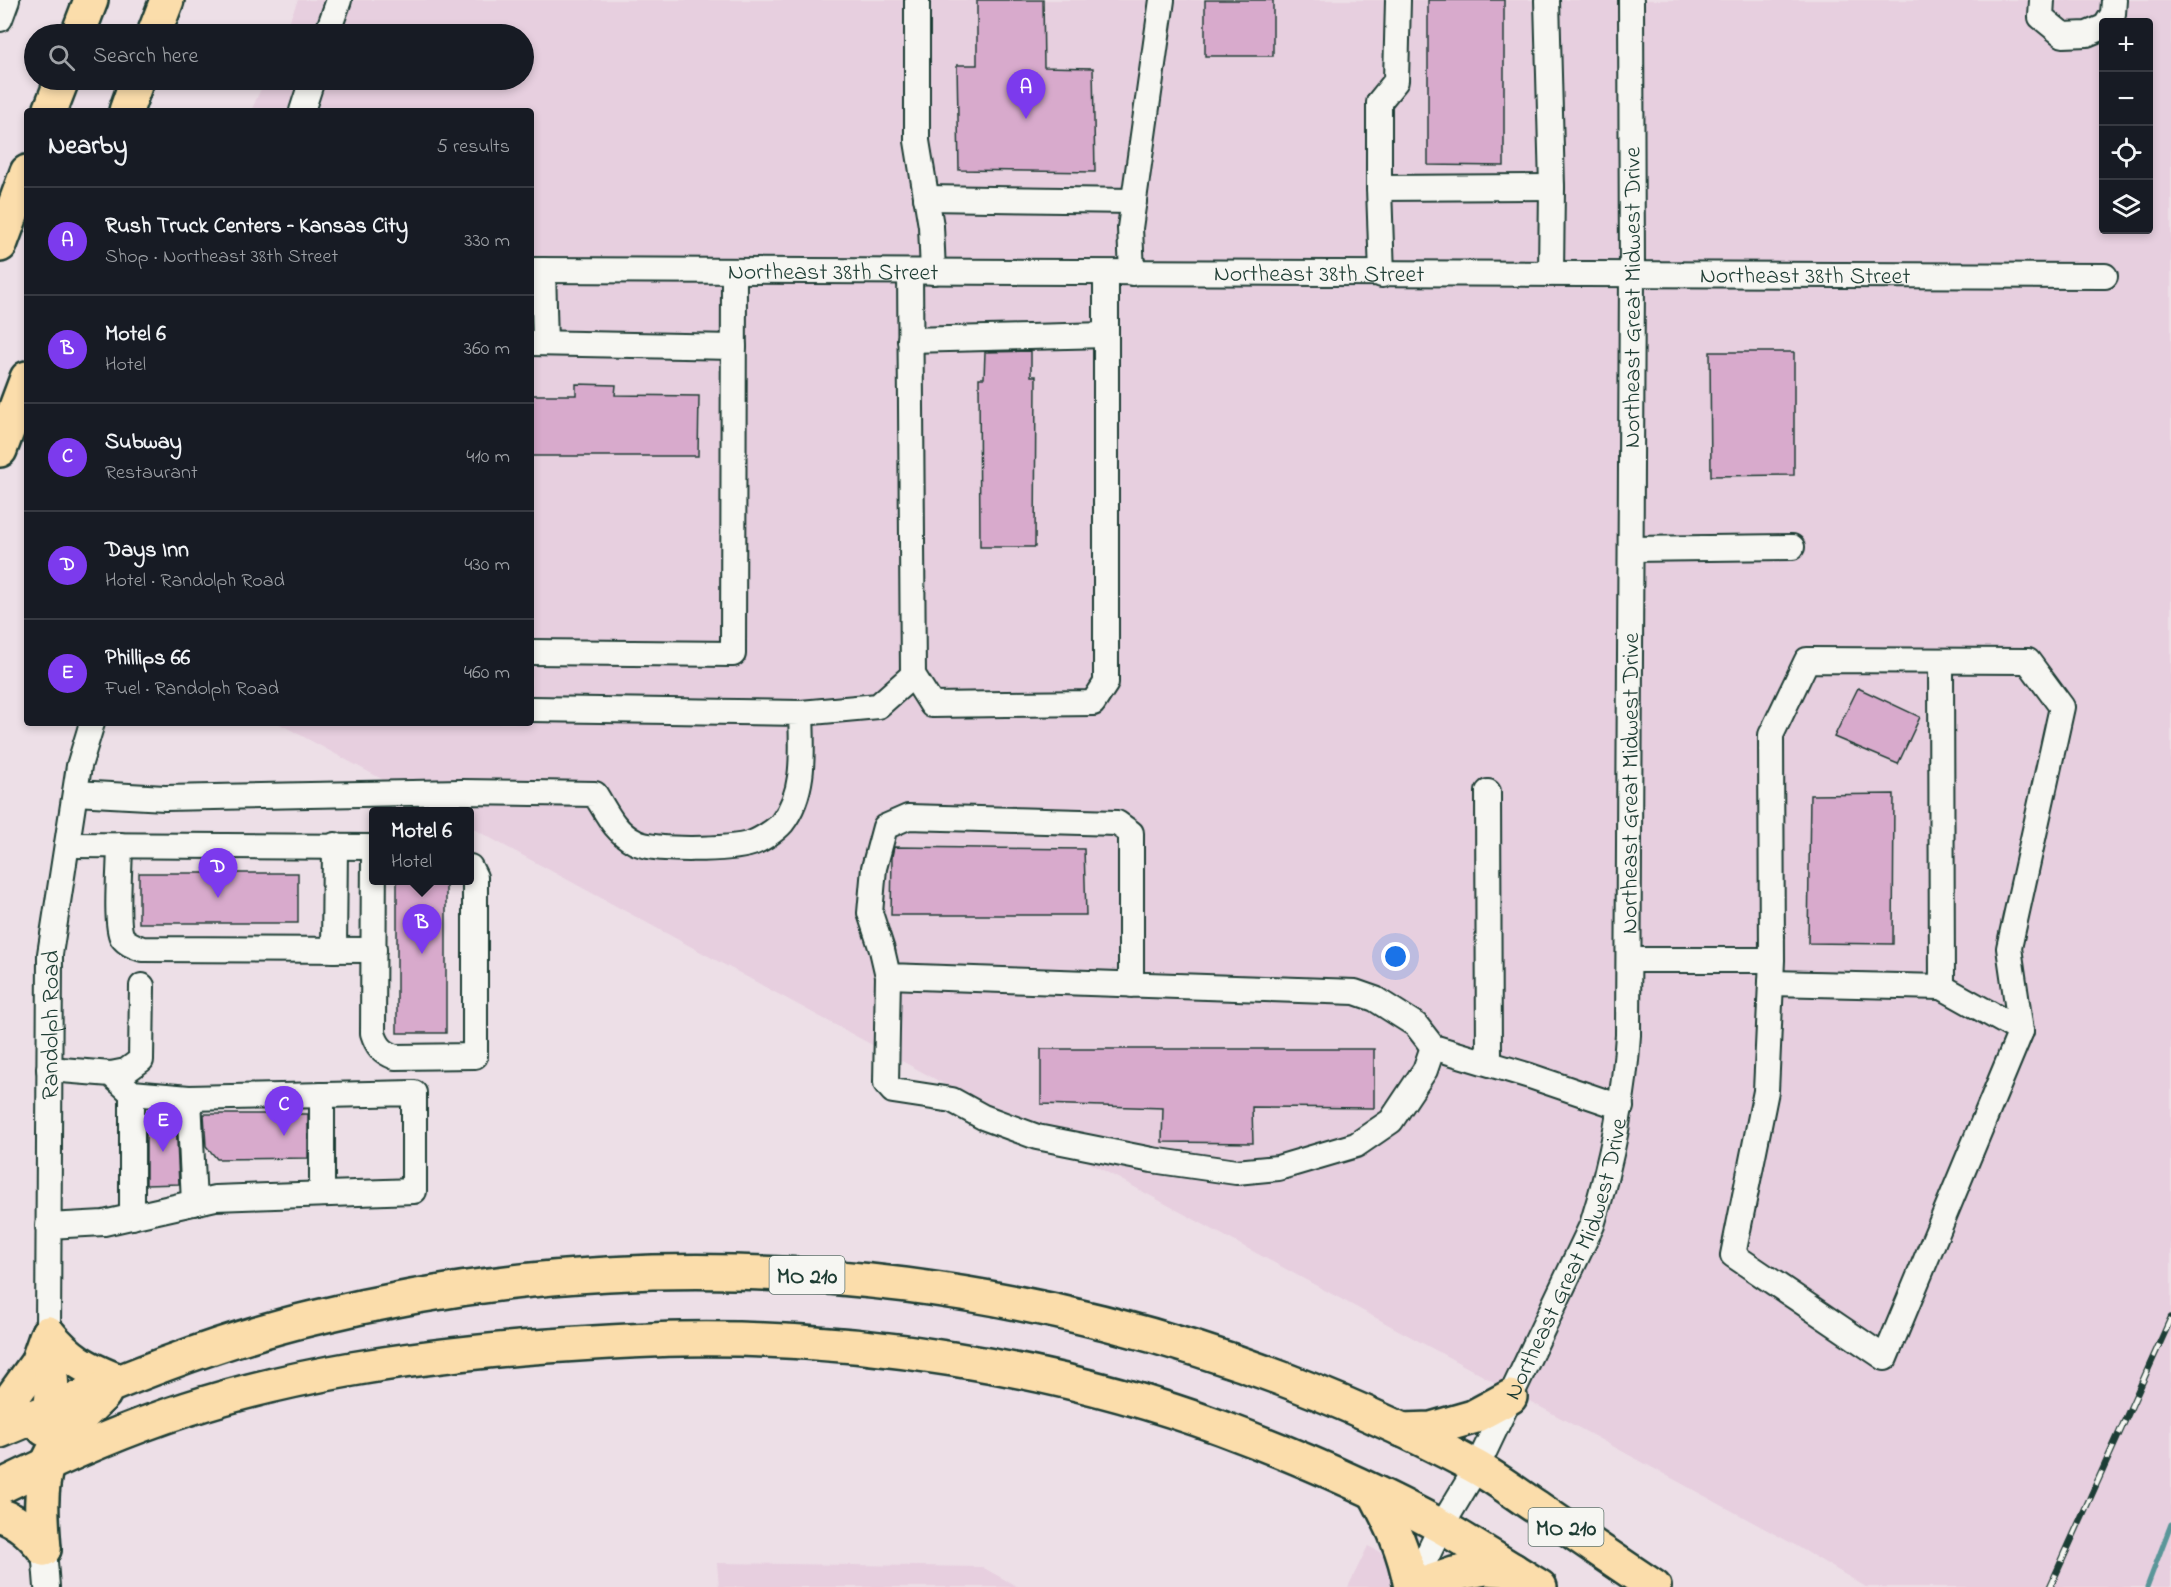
<!DOCTYPE html>
<html lang="en">
<head>
<meta charset="utf-8">
<style>
  body { margin:0; font-family:"Indie Flower",sans-serif; background:#242831; color:#f1f3f6 }
  .controls { position:absolute; right:18px; top:18px; display:grid; overflow:hidden; border-radius:6px; box-shadow:0 3px 9px #0003 }
  .controls button { width:54px; height:54px; display:grid; place-items:center; padding:0; border:0; border-bottom:2px solid #363941; background:#171b24; color:#f1f3f6; font:30px sans-serif }
  .you { position:absolute; left:1396px; top:957px; width:21px; height:21px; margin:-15px; border:4px solid #fff; border-radius:50%; background:#1a73e8; box-shadow:0 0 0 9px #1a73e833 }
  .badge { display:grid; place-items:center; width:39px; height:39px; border-radius:50%; background:#7c3aed; color:#fff; font-size:20px; font-weight:700 }
  .pin { position:absolute; translate:-50% -50px; filter:drop-shadow(0 2px 3px #0008) }
  .pin::after { content:''; position:absolute; top:32px; width:21px; height:18px; background:inherit; clip-path:polygon(0 0,100% 0,50% 100%) }
  .popup { position:absolute; left:369px; top:807px; width:105px; height:78px; box-sizing:border-box; display:grid; place-content:center; border-radius:6px; background:#171b24; filter:drop-shadow(0 2px 4px #0005); font-size:20px; white-space:nowrap; color:#9ea1a6 }
  .popup b { font-size:22px; color:#f1f3f6 }
  .popup::after { content:''; position:absolute; left:50%; top:100%; margin-left:-12px; border:12px solid transparent; border-top-color:#171b24 }
  .list { margin:0; padding:0; list-style:none }
  h2 { display:flex; justify-content:space-between; align-items:center; height:78px; margin:0; padding:0 24px; font-size:26px }
  h2 small { font-size:20px; font-weight:400; color:#9ea1a6 }
  .list li { display:grid; grid-template-columns:39px 1fr auto; gap:18px; align-items:center; box-sizing:border-box; height:108px; padding:0 24px; border-top:2px solid #363941 }
  .list b { display:block; font-size:22px; white-space:nowrap }
  .list p { margin:0; font-size:20px; white-space:nowrap; color:#9ea1a6 }
  .list em { font-size:20px; font-style:normal; color:#9ea1a6 }
  .icon { flex:none; width:33px; height:33px; fill:none; stroke:currentColor; stroke-width:2; stroke-linecap:round; stroke-linejoin:round }
  .map { position:relative; flex:none; width:2171px; height:1587px; overflow:hidden }
  .search { position:absolute; background:#171b24; box-shadow:0 3px 9px #0003; left:24px; top:24px; width:510px; height:66px; display:flex; align-items:center; gap:15px; box-sizing:border-box; padding:0 21px; border-radius:33px; color:#9ea1a6; font-size:22px }
  .panel { position:absolute; background:#171b24; box-shadow:0 3px 9px #0003; left:24px; top:108px; width:510px; height:618px; border-radius:6px }
  .map>svg:first-child { display:block }
  .built { fill:#e7cfdf; fill-rule:evenodd }
  .lines { fill:none; stroke-linecap:round; stroke-linejoin:round }
  .stream { stroke:#5a9699; stroke-width:5 }
  .building { fill:#d8aacc; stroke:#1f3d34; stroke-width:1.5 }
  .minor-casing { stroke:#1f3d34; stroke-width:28 }
  .highway-casing { stroke:#1f3d34; stroke-width:38 }
  .minor { stroke:#f6f6f2; stroke-width:24 }
  .highway { stroke:#fbddab; stroke-width:33 }
  .rail-casing { stroke:#1f3d34; stroke-width:7 }
  .rail { stroke:#f6f6f2; stroke-width:4.5; stroke-dasharray:14; stroke-linecap:butt }
  .labels { text-anchor:middle; stroke-width:4.5; stroke-linejoin:round; paint-order:stroke }
  .shield { fill:#f6f6f2; stroke:#60746d; stroke-width:1.5 }
  .shield-label { font-size:22px; font-weight:bold; fill:#1f3d34 }
  .street-label { font-size:24px; fill:#1f3d34; stroke:#f6f6f2 }
</style>
</head>
<body>
<div class="map">
<svg width="2171" height="1587" viewBox="0 0 2171 1587">
  <rect width="100%" height="100%" fill="#eddfe7"/>
  <filter id="ink" filterUnits="userSpaceOnUse"><feTurbulence type="fractalNoise" baseFrequency=".0167" numOctaves="2"/><feDisplacementMap in="SourceGraphic" scale="12" xChannelSelector="R" yChannelSelector="G"/><feConvolveMatrix kernelMatrix="1 2 1 2 8 2 1 2 1" color-interpolation-filters="sRGB"/></filter>
  <g filter="url(#ink)">
    <g class="built">
      <path d="M298,0H2171V1587H1866L1795,1545L470,827V812L441,811L278,723H531V111H251L265,80H524V34H284ZM2104,22H2148V230H2104Z"/>
      <path d="M1368,1546L1448,1587H1348Z"/>
      <path d="M717,1563L982,1567L1018,1587H719Z"/>
    </g>
    <g class="lines">
      <path class="stream" d="M2147,1587L2171,1524"/>
    </g>
    <g class="building">
      <path d="M977,0H1043L1044,67L1093,68L1095,172L959,170L957,65H977Z"/>
      <rect x="1205" y="0" width="68" height="56"/>
      <path d="M1428,0H1504V166L1428,165Z"/>
      <path d="M1031,351V376H1036L1035,547H980L979,378H984L985,352Z"/>
      <path d="M1710,352H1794V475L1711,476Z"/>
      <path d="M576,384L616,385L615,395L699,396L698,456H531V395H576Z"/>
      <path d="M1858,688L1920,717L1898,764L1834,737Z"/>
      <path d="M1894,794L1893,944L1808,943L1810,795Z"/>
      <path d="M894,847L1084,849L1086,915H891L892,856Z"/>
      <rect x="139" y="873" width="159" height="50"/>
      <rect x="397" y="880" width="49" height="153"/>
      <path d="M1041,1049H1374V1108L1252,1107L1253,1143L1162,1142L1163,1108L1041,1104Z"/>
      <path d="M204,1114H308V1158L217,1159L206,1146Z"/>
      <path d="M146,1120H176L179,1184L146,1185Z"/>
    </g>
    <g class="lines">
      <g class="minor-casing">
        <g id="minor">
          <path d="M917,0V141L931,226L933,272"/>
          <path d="M1547,0L1552,187L1551,273"/>
          <path d="M2042,0L2041,17L2063,35L2087,34L2104,27"/>
          <path d="M0,19L7,0"/>
          <path d="M2108,22L2113,14L2114,0"/>
          <path d="M327,34L339,0"/>
          <path d="M302,111L312,80"/>
          <path d="M1379,188L1552,187"/>
          <path d="M926,198L1134,201"/>
          <path id="s1" d="M531,270L2105,276"/>
          <path d="M543,270L545,343"/>
          <path d="M910,272L913,675L932,705L1093,703L1106,683V273"/>
          <path d="M1132,273L1130,228L1162,0"/>
          <path d="M1382,275L1379,188V102L1396,81L1398,0"/>
          <path d="M910,340L1106,335"/>
          <path d="M531,343L734,347"/>
          <path d="M1631,549L1792,547"/>
          <path d="M531,652L733,654L734,271"/>
          <path d="M801,713L878,706L913,675"/>
          <path d="M1488,792L1489,1063"/>
          <path d="M75,793L165,798L462,792L595,794C607,813 614,831 635,842C653,852 731,850 752,843C761,840 776,830 782,823C806,792 802,750 801,713L531,709"/>
          <path d="M67,845L374,847"/>
          <path d="M120,845C120,864 115,924 122,937C127,944 134,946 142,949L374,950"/>
          <path d="M374,847L373,1033C377,1046 382,1052 395,1057L475,1056V877L470,867"/>
          <path d="M334,950L335,845"/>
          <path d="M1629,960H1772L1771,735L1807,660L2028,661L2062,707L2009,948L2021,1031L1885,1358L1733,1255L1766,1091L1772,960"/>
          <path d="M888,976L886,1083L893,1091L952,1100L983,1117L1037,1137L1152,1160L1236,1172L1278,1168L1356,1145L1391,1121L1425,1070L1433,1047"/>
          <path d="M1771,983L1942,987L1941,661"/>
          <path d="M1131,985V833L1117,823L908,817L885,827L874,868L870,913L882,950L888,976L1355,992L1375,999L1416,1025L1433,1047L1530,1076L1621,1107"/>
          <path d="M1942,987L2021,1031"/>
          <path d="M111,1074L126,1071L141,1060L142,986"/>
          <path d="M132,1093V1217"/>
          <path d="M322,1095V1194"/>
          <path d="M189,1098L194,1203"/>
          <path d="M48,1226L104,1223L215,1198L414,1191V1093L189,1098L132,1093L111,1074L49,1069"/>
          <path id="s2" d="M48,1333L50,954L79,766L92,723"/>
          <path d="M44,1549L47,1587"/>
          <path id="s3" d="M1412,1587L1441,1527L1477,1467L1592,1225C1612,1161 1624,1102 1628,1035L1632,275L1631,0"/>
        </g>
      </g>
      <g class="highway-casing">
        <g id="highway">
          <path d="M78,34L91,0"/>
          <path d="M154,34L167,0"/>
          <path d="M50,111L62,80"/>
          <path d="M126,111L137,80"/>
          <path d="M0,245L27,172"/>
          <path d="M0,450L27,378"/>
          <path d="M48,1333C70,1360 86,1368 119,1381"/>
          <path d="M0,1414L37,1363L46,1337"/>
          <path d="M44,1429L51,1410L52,1390L48,1333"/>
          <path d="M1402,1430L1431,1429L1473,1417L1510,1397"/>
          <path d="M0,1431C103,1388 204,1344 313,1318C700,1222 1121,1277 1472,1465C1495,1477 1516,1494 1538,1508C1577,1535 1615,1561 1654,1587"/>
          <path d="M0,1487C61,1457 122,1430 187,1409C295,1374 407,1358 520,1348C574,1344 628,1340 682,1339C858,1336 1057,1367 1222,1428C1297,1456 1374,1489 1444,1528C1476,1547 1508,1567 1540,1587"/>
          <path d="M1375,1493C1393,1527 1404,1549 1411,1587"/>
          <path d="M0,1515C20,1522 31,1533 44,1549"/>
          <path d="M44,1549C42,1522 39,1492 47,1466C55,1438 84,1414 104,1394"/>
          <path d="M1415,1587L1454,1574L1485,1568L1513,1570"/>
        </g>
      </g>
      <use href="#minor" class="minor"/>
      <use href="#highway" class="highway"/>
      <g class="rail-casing">
        <path id="rail" d="M2050,1587L2171,1318"/>
      </g>
      <use href="#rail" class="rail"/>
    </g>
  </g>
  <g class="labels">
    <g class="shield">
      <rect x="769.5" y="1256" width="75" height="38" rx="4.5"/>
      <rect x="1528.5" y="1508" width="75" height="38" rx="4.5"/>
    </g>
    <g class="shield-label">
      <text x="807" y="1283">MO 210</text>
      <text x="1566" y="1535">MO 210</text>
    </g>
    <g class="street-label">
      <text dy="8" stroke="none"><textPath href="#s1" startOffset="302">Northeast 38th Street</textPath></text>
      <text dy="8" stroke="none"><textPath href="#s1" startOffset="788">Northeast 38th Street</textPath></text>
      <text dy="8" stroke="none"><textPath href="#s1" startOffset="1274">Northeast 38th Street</textPath></text>
      <text dy="8" stroke="none"><textPath href="#s3" startOffset="1336">Northeast Great Midwest Drive</textPath></text>
      <text dy="8" stroke="none"><textPath href="#s3" startOffset="850">Northeast Great Midwest Drive</textPath></text>
      <text dy="8" stroke="none"><textPath href="#s2" startOffset="308">Randolph Road</textPath></text>
      <text dy="8" stroke="none"><textPath href="#s3" startOffset="364">Northeast Great Midwest Drive</textPath></text>
    </g>
  </g>
</svg>
<div class="controls">
<button>+</button>
<button>−</button>
<button><svg class="icon" aria-label="locate" viewBox="0 0 24 24"><circle cx="12" cy="12" r="6"/><path d="M12 2v4M12 18v4M2 12h4M18 12h4"/></svg></button>
<button><svg class="icon" aria-label="layers" viewBox="0 0 24 24"><path d="M12 4l9 5-9 5-9-5zM3 14l9 5 9-5"/></svg></button>
</div>
<div class="you"></div>
<div class="pin badge" style="left:1026px;top:119px">A</div>
<div class="pin badge" style="left:422px;top:954px">B</div>
<div class="popup"><b>Motel 6</b>Hotel</div>
<div class="pin badge" style="left:284px;top:1136px">C</div>
<div class="pin badge" style="left:218px;top:898px">D</div>
<div class="pin badge" style="left:163px;top:1152px">E</div>
<div class="search"><svg class="icon" aria-label="search" viewBox="0 0 24 24"><circle cx="10" cy="10" r="6"/><path d="M15 15l6 6"/></svg>Search here</div>
<section class="panel">
<h2>Nearby<small>5 results</small></h2>
<ul class="list">
<li><span class="badge">A</span><div><b>Rush Truck Centers – Kansas City</b><p>Shop · Northeast 38th Street</p></div><em>330 m</em></li>
<li><span class="badge">B</span><div><b>Motel 6</b><p>Hotel</p></div><em>360 m</em></li>
<li><span class="badge">C</span><div><b>Subway</b><p>Restaurant</p></div><em>410 m</em></li>
<li><span class="badge">D</span><div><b>Days Inn</b><p>Hotel · Randolph Road</p></div><em>430 m</em></li>
<li><span class="badge">E</span><div><b>Phillips 66</b><p>Fuel · Randolph Road</p></div><em>460 m</em></li>
</ul>
</section>
</div>
</body>
</html>
